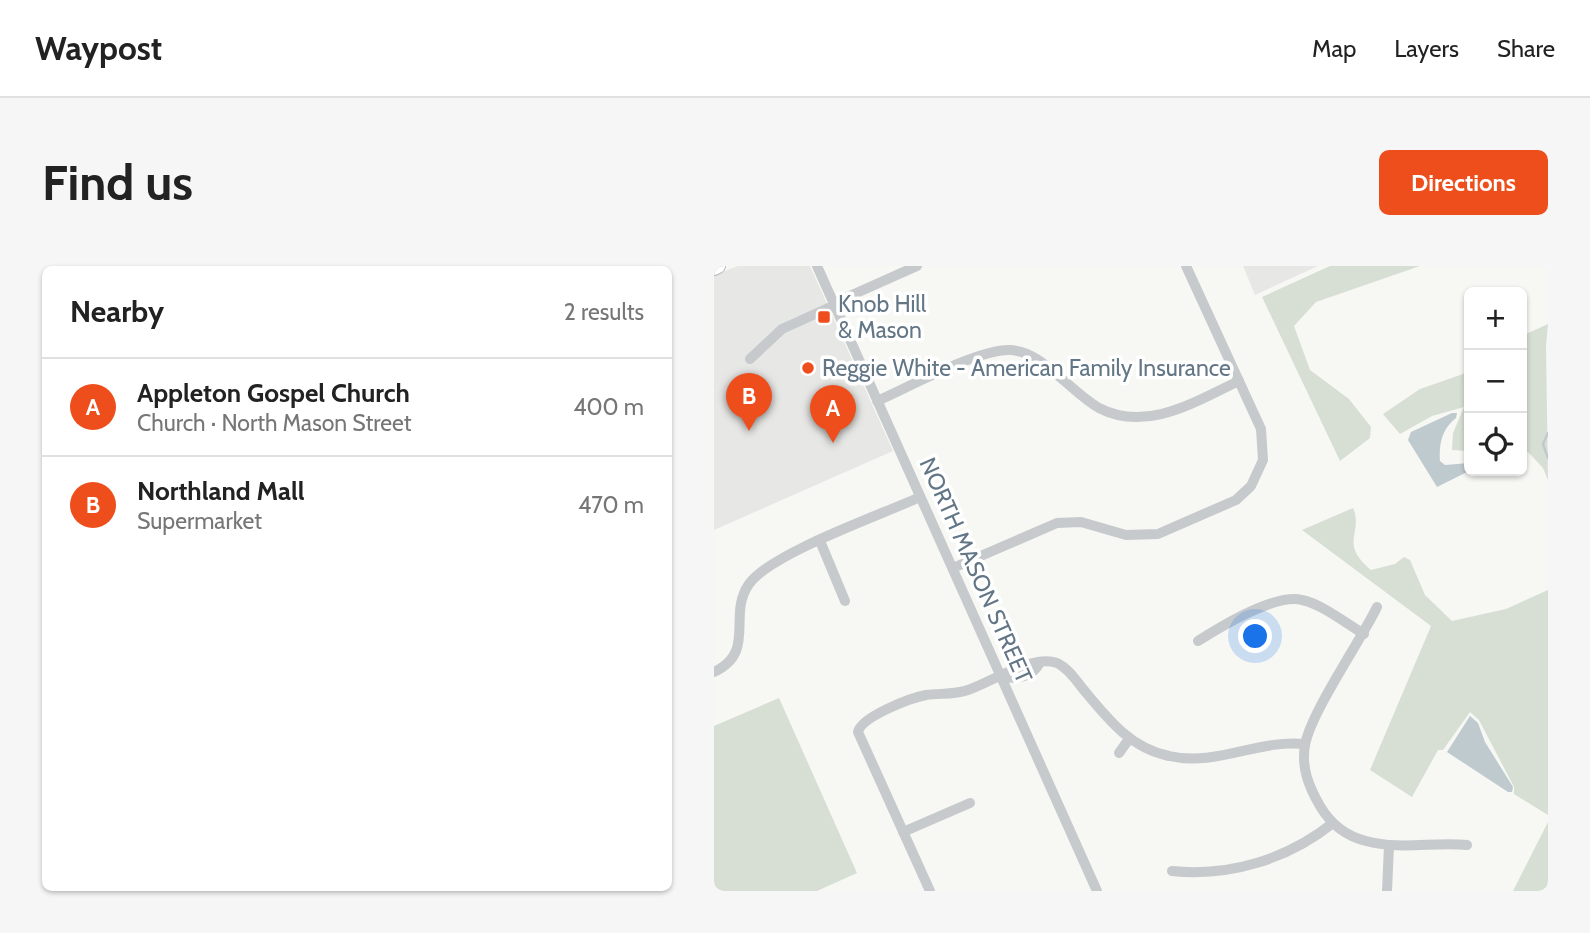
<!DOCTYPE html>
<html lang="en">
<head>
<meta charset="utf-8">
<style>
  body { margin:0; font-family:Cabin,sans-serif; background:#f6f6f6; color:#222 }
  .controls { position:absolute; right:21px; top:21px; display:grid; overflow:hidden; border-radius:10px; box-shadow:0 2px 5px #0004 }
  .controls button { width:63px; height:63px; display:grid; place-items:center; padding:0; border:0; border-bottom:2px solid #e0e0e0; background:#fff; color:#222; font:35px sans-serif }
  .you { position:absolute; left:542px; top:371px; width:24px; height:24px; margin:-18px; border:5px solid #fff; border-radius:50%; background:#1a73e8; box-shadow:0 0 0 10px #1a73e833 }
  .badge { display:grid; place-items:center; width:46px; height:46px; border-radius:50%; background:#ee4e1b; color:#fff; font-size:23px; font-weight:700 }
  .pin { position:absolute; translate:-50% -58px; filter:drop-shadow(0 2px 4px #0008) }
  .pin::after { content:''; position:absolute; top:37px; width:24px; height:21px; background:inherit; clip-path:polygon(0 0,100% 0,50% 100%) }
  .list { margin:0; padding:0; list-style:none }
  h2 { display:flex; justify-content:space-between; align-items:center; height:91px; margin:0; padding:0 28px; font-size:30px }
  h2 small { font-size:23px; font-weight:400; color:#767676 }
  .list li { display:grid; grid-template-columns:46px 1fr auto; gap:21px; align-items:center; box-sizing:border-box; height:98px; padding:0 28px; border-top:2px solid #e0e0e0 }
  .list b { display:block; font-size:26px; white-space:nowrap }
  .list p { margin:0; font-size:23px; white-space:nowrap; color:#767676 }
  .list em { font-size:23px; font-style:normal; color:#767676 }
  .icon { flex:none; width:38px; height:38px; fill:none; stroke:currentColor; stroke-width:2; stroke-linecap:round; stroke-linejoin:round }
  .map { position:relative; flex:none; width:834px; height:625px; overflow:hidden; border-radius:10px }
  header { display:flex; align-items:center; gap:42px; box-sizing:border-box; height:98px; padding:0 35px; background:#fff; border-bottom:2px solid #e0e0e0 }
  header strong { font-size:33px }
  nav { display:flex; gap:38px; margin-inline-start:auto; font-size:24px }
  .intro { display:flex; align-items:center; justify-content:space-between; box-sizing:border-box; height:168px; padding:0 42px }
  h1 { margin:0; font-size:49px }
  .button { padding:18px 32px; border-radius:10px; background:#ee4e1b; color:#fff; font-size:24px; font-weight:700 }
  main { display:flex; gap:42px; padding:0 42px }
  aside { flex:1; background:#fff; border-radius:10px; box-shadow:0 2px 5px #0004 }
  .map>svg:first-child { display:block }
  .built { fill:#e7e8e6 }
  .green { fill:#d7dfd4 }
  .water { fill:#bfcacf }
  .lines { fill:none; stroke-linecap:round; stroke-linejoin:round }
  .stream { stroke:#bfcacf; stroke-width:2.5 }
  .major-casing { stroke:#b7bbbf; stroke-width:16 }
  .minor { stroke:#c6cacd; stroke-width:10 }
  .major { stroke:#fff; stroke-width:14 }
  .poi-dot { fill:#ee4e1b; stroke:#fff; stroke-width:2.5 }
  .labels { text-anchor:middle; stroke-width:7; stroke-linejoin:round; paint-order:stroke }
  .poi-label { font-size:23px; fill:#637686; stroke:#fff; text-anchor:start }
  .street-label { font-size:23px; fill:#637686; stroke:#fff }
</style>
</head>
<body>
<header>
<strong>Waypost</strong>
<nav><a>Map</a><a>Layers</a><a>Share</a></nav>
</header>
<div class="intro"><h1>Find us</h1><a class="button">Directions</a></div>
<main>
<aside>
<h2>Nearby<small>2 results</small></h2>
<ul class="list">
<li><span class="badge">A</span><div><b>Appleton Gospel Church</b><p>Church · North Mason Street</p></div><em>400 m</em></li>
<li><span class="badge">B</span><div><b>Northland Mall</b><p>Supermarket</p></div><em>470 m</em></li>
</ul>
</aside>
<div class="map">
<svg width="834" height="625" viewBox="0 0 834 625">
  <rect width="100%" height="100%" fill="#f7f7f3"/>
  <g class="built">
    <path d="M24,0H96L179,185L0,264V9Z"/>
    <path d="M529,0H604L541,29Z"/>
  </g>
  <g class="green">
    <path d="M616,0H706L602,36L580,60L596,104L635,133L657,161L656,172L626,195L548,31Z"/>
    <path d="M834,58L832,80L834,214L829,202L814,186H808V70Z"/>
    <path d="M755,101V185L738,184L739,167L750,141L718,150L686,168L669,148L706,123L749,108Z"/>
    <path d="M639,242C650,267 624,277 657,304L681,298L690,291L696,294L711,329L738,355L792,343L834,324V549L800,528V521L765,454L756,446L729,484H724L698,531L656,504L717,360L588,264Z"/>
    <path d="M65,432L143,607L103,625H0V460Z"/>
    <path d="M834,556V625H799Z"/>
  </g>
  <g class="water">
    <path d="M738,147H743L742,152C728,163 725,177 726,195L731,199L755,197V205L723,221L694,174L697,166Z"/>
    <path d="M756,450L764,457L771,476L799,521L798,526H794L733,486Z"/>
  </g>
  <g class="lines">
    <path class="stream" d="M834,167L829,178L834,192"/>
    <g class="major-casing">
      <path id="major" d="M0,2L4,0"/>
    </g>
    <g class="minor">
      <path d="M103,0L383,625"/>
      <path d="M120,37L203,0"/>
      <path d="M36,93L68,63L121,39"/>
      <path d="M163,135C195,121 266,82 297,84C318,86 332,99 347,112C359,122 371,134 385,142C433,167 482,135 525,115"/>
      <path d="M106,275L131,335"/>
      <path d="M239,302L343,257L367,256L412,269L444,268L522,234L537,220L549,194L547,163L472,0"/>
      <path d="M663,341C646,376 597,446 591,479C587,502 595,521 606,540C616,557 632,570 652,575C686,584 718,576 753,579"/>
      <path d="M484,375C506,361 562,327 588,334C610,339 631,357 650,368"/>
      <path d="M0,406C43,386 13,349 35,318C57,287 167,249 206,231"/>
      <path d="M288,411C302,413 317,412 325,398"/>
      <path d="M405,487L415,473"/>
      <path d="M189,566L256,537"/>
      <path d="M458,605C516,611 574,593 619,557"/>
      <path d="M216,625L144,466C147,451 196,432 212,429C226,427 240,429 254,424C278,416 318,388 343,397C354,402 362,414 369,423C393,452 416,482 455,490C503,501 544,473 591,478"/>
      <path d="M673,625L675,580"/>
    </g>
    <use href="#major" class="major"/>
  </g>
  <g class="poi-dot">
    <rect x="103" y="44" width="14" height="14" rx="3.5"/>
    <circle cx="94" cy="102" r="7"/>
  </g>
  <g class="labels">
    <g class="poi-label">
      <text x="124" y="46">Knob Hill<tspan x="124" dy="26">&amp; Mason</tspan></text>
      <text x="108" y="110">Reggie White - American Family Insurance</text>
    </g>
    <g class="street-label">
      <text transform="translate(262 304) rotate(66)" y="8">NORTH MASON STREET</text>
    </g>
  </g>
</svg>
<div class="controls">
<button>+</button>
<button>−</button>
<button><svg class="icon" aria-label="locate" viewBox="0 0 24 24"><circle cx="12" cy="12" r="6"/><path d="M12 2v4M12 18v4M2 12h4M18 12h4"/></svg></button>
</div>
<div class="you"></div>
<div class="pin badge" style="left:119px;top:177px">A</div>
<div class="pin badge" style="left:35px;top:165px">B</div>
</div>
</main>
</body>
</html>
